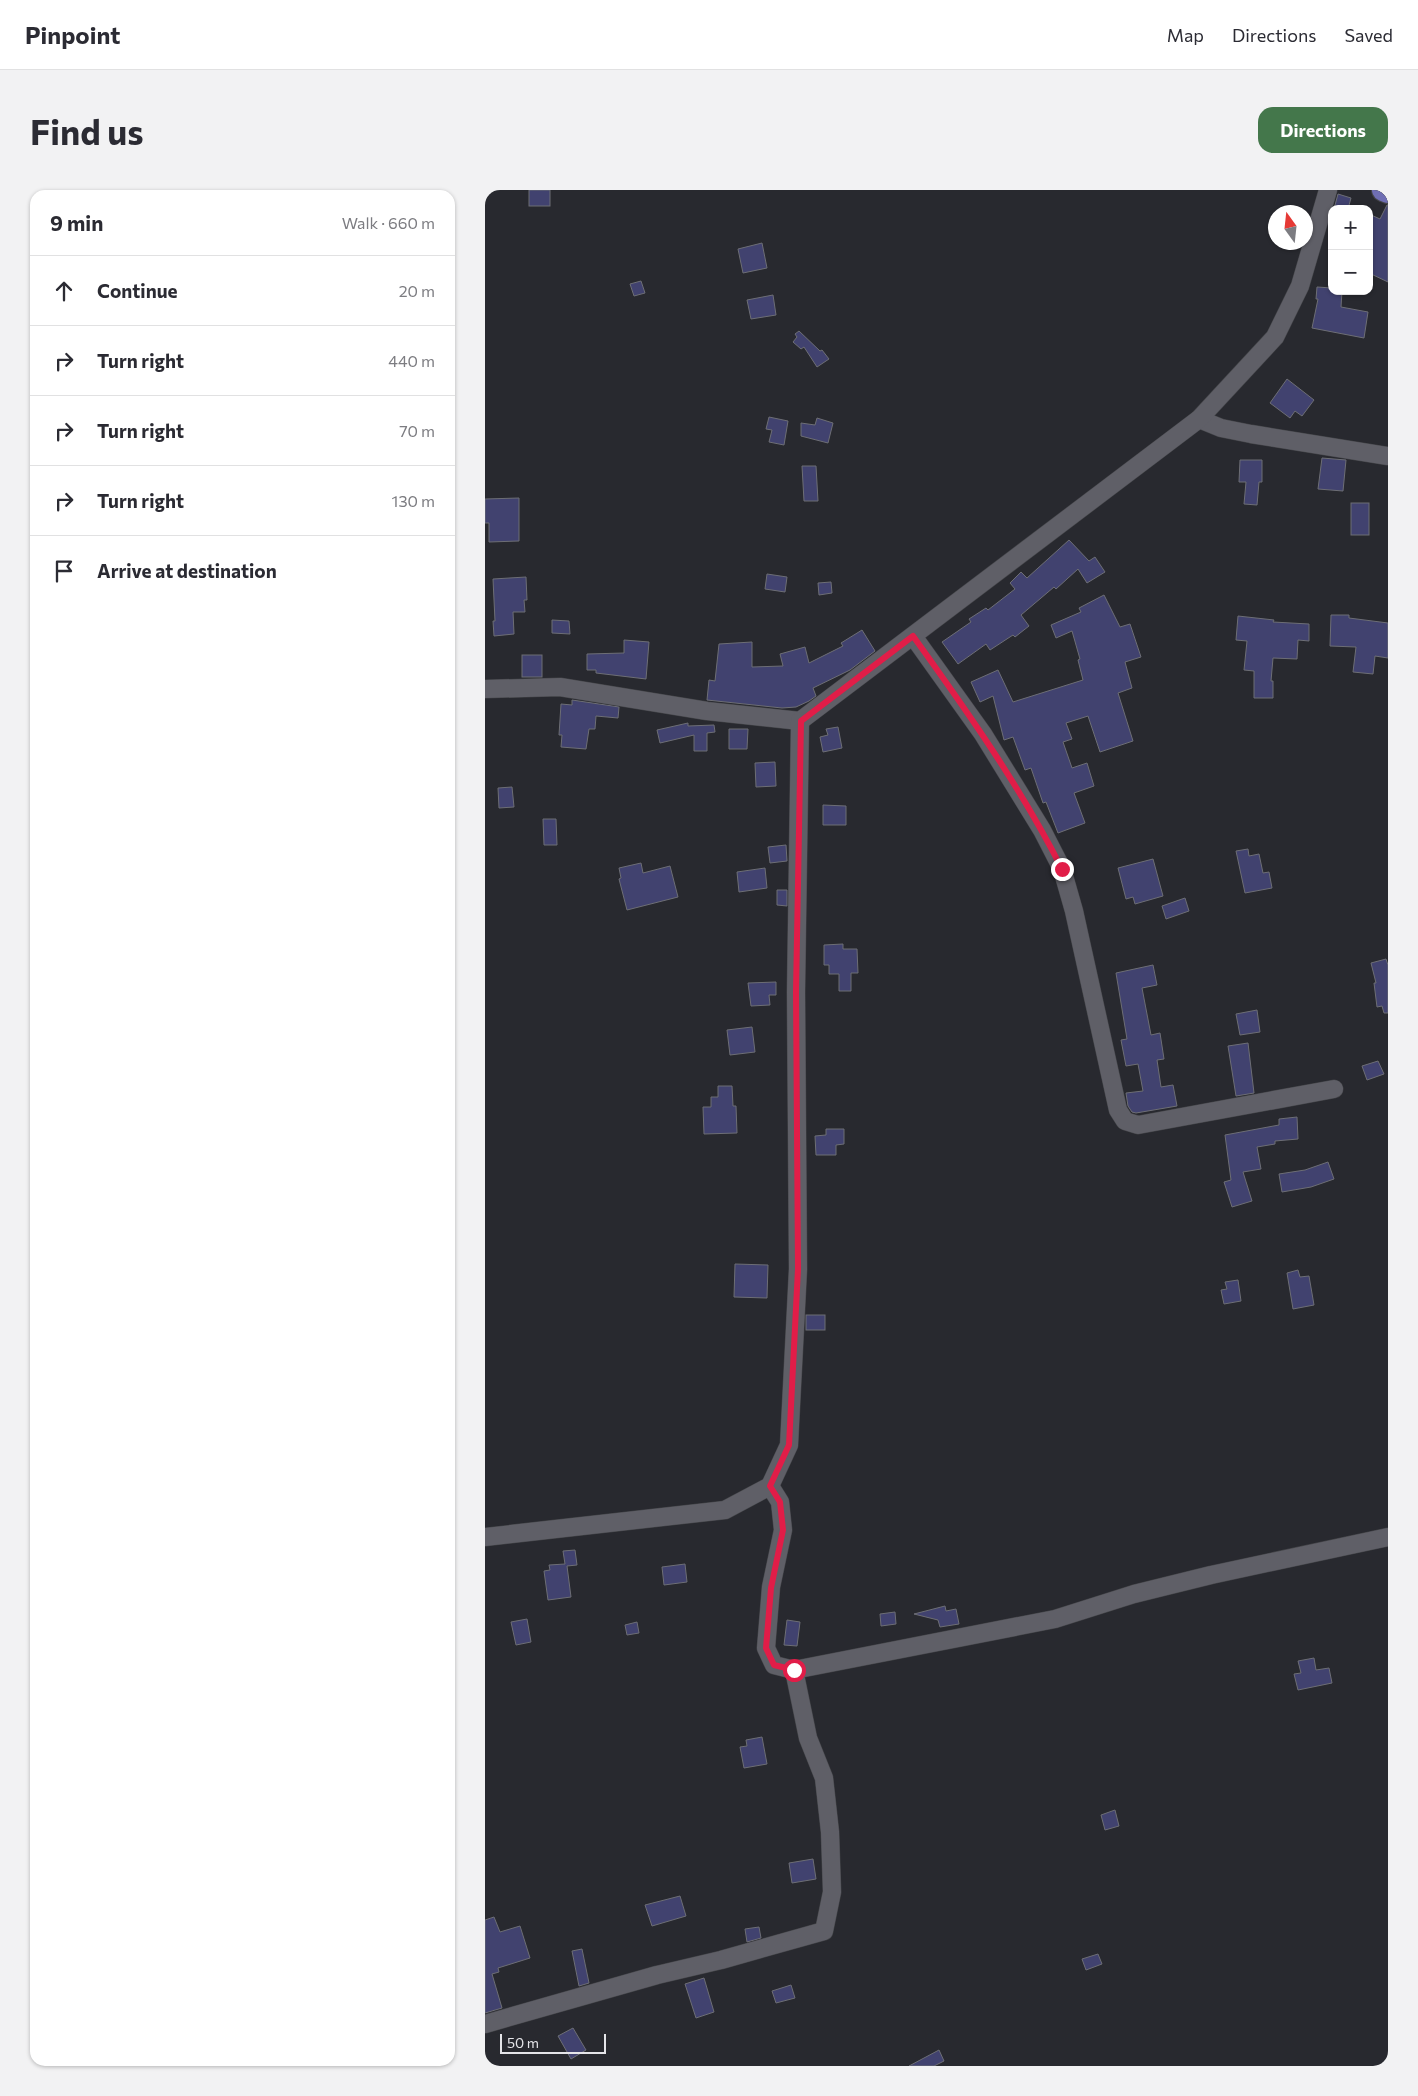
<!DOCTYPE html>
<html lang="en">
<head>
<meta charset="utf-8">
<style>
  body { margin:0; font-family:Commissioner,sans-serif; background:#f2f2f3; color:#2b2b33 }
  .controls { position:absolute; right:15px; top:15px; display:grid; overflow:hidden; border-radius:10px; box-shadow:0 1px 4px #0004 }
  .controls button { width:45px; height:45px; display:grid; place-items:center; padding:0; border:0; border-bottom:1px solid #e1e1e2; background:#fff; color:#2b2b33; font:25px sans-serif }
  .compass { position:absolute; left:783px; top:15px; width:45px; height:45px; border-radius:50%; background:#fff; box-shadow:0 1px 4px #0004; rotate:345deg }
  .scale { position:absolute; left:15px; bottom:12px; width:106px; box-sizing:border-box; padding-left:5px; border:2px solid #e5e5e9; border-top:0; font-size:14px; line-height:18px; white-space:nowrap; color:#e5e5e9; -webkit-text-stroke:4px #28292f; paint-order:stroke }
  .stop { position:absolute; width:15px; height:15px; margin:-11px; border:4px solid #e11d48; border-radius:50%; background:#fff }
  .stop.end { background:#e11d48; border-color:#fff; box-shadow:0 1px 5px #0008 }
  .list { margin:0; padding:0; list-style:none }
  h2 { display:flex; justify-content:space-between; align-items:center; height:65px; margin:0; padding:0 20px; font-size:21px }
  h2 small { font-size:16px; font-weight:400; color:#7c7c81 }
  .list li { display:grid; grid-template-columns:32px 1fr auto; gap:15px; align-items:center; box-sizing:border-box; height:70px; padding:0 20px; border-top:1px solid #e1e1e2 }
  .list b { display:block; font-size:19px; white-space:nowrap }
  .list em { font-size:16px; font-style:normal; color:#7c7c81 }
  .icon { flex:none; width:28px; height:28px; fill:none; stroke:currentColor; stroke-width:2; stroke-linecap:round; stroke-linejoin:round }
  .map { position:relative; flex:none; width:903px; height:1876px; overflow:hidden; border-radius:15px }
  header { display:flex; align-items:center; gap:30px; box-sizing:border-box; height:70px; padding:0 25px; background:#fff; border-bottom:1px solid #e1e1e2 }
  header strong { font-size:24px }
  nav { display:flex; gap:28px; margin-inline-start:auto; font-size:18px }
  .intro { display:flex; align-items:center; justify-content:space-between; box-sizing:border-box; height:120px; padding:0 30px }
  h1 { margin:0; font-size:35px }
  .button { padding:12px 22px; border-radius:15px; background:#44774b; color:#fff; font-size:18px; font-weight:700 }
  main { display:flex; gap:30px; padding:0 30px }
  aside { flex:1; background:#fff; border-radius:15px; box-shadow:0 1px 4px #0004 }
  .map>svg:first-child { display:block }
  .building { fill:#41426f; stroke:#6d6e75 }
  .lines { fill:none; stroke-linecap:round; stroke-linejoin:round }
  .minor-casing { stroke:#444549; stroke-width:19 }
  .major-casing { stroke:#444549; stroke-width:24 }
  .minor { stroke:#5f5f67; stroke-width:18 }
  .major { stroke:#6f6eb3; stroke-width:22 }
  .route { stroke:#e11d48; stroke-width:6 }
</style>
</head>
<body>
<header>
<strong>Pinpoint</strong>
<nav><a>Map</a><a>Directions</a><a>Saved</a></nav>
</header>
<div class="intro"><h1>Find us</h1><a class="button">Directions</a></div>
<main>
<aside>
<h2>9 min<small>Walk · 660 m</small></h2>
<ul class="list">
<li><svg class="icon" aria-label="ahead" viewBox="0 0 24 24"><path d="M12 20V5M6 11l6-6 6 6"/></svg><div><b>Continue</b></div><em>20 m</em></li>
<li><svg class="icon" aria-label="right" viewBox="0 0 24 24"><path d="M7 20v-9h11M14 6l5 5-5 5"/></svg><div><b>Turn right</b></div><em>440 m</em></li>
<li><svg class="icon" aria-label="right" viewBox="0 0 24 24"><path d="M7 20v-9h11M14 6l5 5-5 5"/></svg><div><b>Turn right</b></div><em>70 m</em></li>
<li><svg class="icon" aria-label="right" viewBox="0 0 24 24"><path d="M7 20v-9h11M14 6l5 5-5 5"/></svg><div><b>Turn right</b></div><em>130 m</em></li>
<li><svg class="icon" aria-label="arrive" viewBox="0 0 24 24"><path d="M6 21V4h12l-3 4 3 4H6"/></svg><div><b>Arrive at destination</b></div></li>
</ul>
</aside>
<div class="map">
<svg width="903" height="1876" viewBox="0 0 903 1876">
  <rect width="100%" height="100%" fill="#28292f"/>
  <g class="building">
    <rect x="44" y="0" width="21" height="16"/>
    <path d="M853,4L866,8L863,19H849Z"/>
    <path d="M902,15H903V92L884,83V24L895,29Z"/>
    <path d="M277,53L282,78L258,83L253,59Z"/>
    <path d="M156,91L160,103L149,106L145,94Z"/>
    <path d="M832,97L847,98V101H857L856,117L883,122L879,148L827,138L833,109H831Z"/>
    <path d="M288,105L291,125L266,129L262,110Z"/>
    <path d="M314,141L335,161L337,160L344,169L332,177L319,157L316,159L308,152L312,147L310,144Z"/>
    <path d="M802,189L829,210L817,226L810,221L805,228L785,213Z"/>
    <path d="M284,227L303,231L299,255L284,252L287,240L281,239Z"/>
    <path d="M332,228L348,233L343,253L316,246V233L330,235Z"/>
    <path d="M837,268L861,270L858,301L833,299Z"/>
    <path d="M755,270H777V292H774L772,315L759,314L761,292H754Z"/>
    <path d="M317,276H331L333,311H319Z"/>
    <path d="M34,308V351L4,352V333H0V309Z"/>
    <rect x="866" y="313" width="18" height="32"/>
    <path d="M584,350L604,371L610,367L620,382L602,393L593,379L571,399L569,397L536,425L544,436L530,447L528,445L505,460L501,454L473,474L457,452L486,432L484,429L501,418L503,420L530,399L525,393L536,382L542,388Z"/>
    <path d="M282,384L302,387L300,402L280,399Z"/>
    <path d="M41,387L42,410H39L40,422H28L29,444L9,446L8,431H10L8,389Z"/>
    <path d="M346,392L347,403L334,405L333,393Z"/>
    <path d="M619,405L635,437L645,434L656,467L640,472L647,498L633,503L648,551L615,562L603,526L581,533L587,549L578,552L587,578L602,573L609,596L589,603L600,633L573,643L561,612L558,613L546,578L540,580L528,547L519,550L508,506L495,512L486,492L513,480L528,512L598,490L593,470L595,469L587,441L571,448L566,435L596,422L594,418Z"/>
    <path d="M846,425H864V428L903,433V468L890,466L888,484L868,482L871,457L845,456Z"/>
    <path d="M753,426L789,430L788,432L824,434V451L813,450L812,469L788,468L786,491H788V508H769V481L759,480L762,451L751,450Z"/>
    <path d="M67,430L84,431L85,444L67,443Z"/>
    <path d="M377,440L390,461L365,480L328,498L331,506L324,511L311,517L297,518L222,510L224,490L230,491L234,454L267,452V477L298,476L295,464L320,457L324,473L358,456L356,453Z"/>
    <path d="M139,450L164,452L161,489L111,483V480H102V464L139,463Z"/>
    <rect x="37" y="465" width="20" height="22"/>
    <path d="M87,510L134,517L133,528L111,526L110,539H104L101,559L76,557L77,545H74L76,514L87,515Z"/>
    <path d="M203,533V536L229,535L230,542L222,543V561H209V545L175,553L172,540Z"/>
    <path d="M353,537L357,558L338,562L335,547L343,545L341,539Z"/>
    <path d="M244,539H263L262,559H244Z"/>
    <path d="M290,572L291,596L271,597L270,573Z"/>
    <path d="M27,597L29,617L14,618L13,598Z"/>
    <path d="M338,615L361,616V635H338Z"/>
    <path d="M58,629H71L72,655H59Z"/>
    <path d="M301,655L302,671L285,673L283,657Z"/>
    <path d="M763,659L764,666L774,664L778,683L784,682L787,698L760,703L751,661Z"/>
    <path d="M668,669L678,706L650,714L648,707L641,709L633,678Z"/>
    <path d="M156,673L158,683L185,676L193,707L142,720L134,689L136,688L134,678Z"/>
    <path d="M280,678L282,698L254,702L252,682Z"/>
    <path d="M292,700H302V716L292,715Z"/>
    <path d="M700,708L704,721L681,729L677,716Z"/>
    <path d="M358,754V759H372L373,783H366V801H354V784H344V775H339V755Z"/>
    <path d="M901,769L903,775V823H899L897,816L892,817L889,793H891L886,773Z"/>
    <path d="M668,775L672,795L657,798L666,845L675,843L679,869L672,870L676,897L688,895L692,916L651,923L647,922L643,916L641,903L658,901L653,874L641,876L636,850L642,849L631,783Z"/>
    <path d="M291,792V805H284L285,815L266,816L263,793Z"/>
    <path d="M772,820L775,842L755,845L751,824Z"/>
    <path d="M267,837L270,862L245,865L242,840Z"/>
    <path d="M763,853L769,903L751,906L743,856Z"/>
    <path d="M893,871L899,884L882,890L877,876Z"/>
    <path d="M233,896H247L248,916H251L252,943L219,944L218,917H226V907H233Z"/>
    <path d="M812,927L813,949L790,951V954L772,957L776,979L758,982L767,1011L747,1017L739,992L746,990L740,945L794,935V929Z"/>
    <path d="M341,939H359V954L351,955V965H331L330,946L341,945Z"/>
    <path d="M843,972L849,989L826,997L797,1002L794,984L820,980Z"/>
    <path d="M250,1074L283,1075L282,1108L249,1107Z"/>
    <path d="M813,1080L815,1087L824,1086L829,1115L808,1119L802,1083Z"/>
    <path d="M753,1090L756,1111L739,1114L736,1100L742,1099L740,1092Z"/>
    <rect x="321" y="1125" width="19" height="15"/>
    <path d="M90,1360L92,1375L82,1376L86,1407L63,1410L59,1381L65,1380L64,1375L80,1374L78,1361Z"/>
    <path d="M200,1374L202,1392L179,1395L177,1377Z"/>
    <path d="M460,1416L461,1421L471,1419L474,1434L455,1437L453,1430L429,1424Z"/>
    <path d="M410,1422L411,1434L396,1436L395,1424Z"/>
    <path d="M42,1429L46,1452L31,1455L26,1432Z"/>
    <path d="M302,1430L315,1432L312,1456L299,1455Z"/>
    <path d="M152,1432L154,1443L142,1445L140,1435Z"/>
    <path d="M829,1468L831,1480L844,1478L847,1493L813,1500L809,1484L816,1483L813,1471Z"/>
    <path d="M277,1547L282,1574L259,1578L255,1557L262,1556L261,1550Z"/>
    <path d="M630,1620L634,1636L620,1640L616,1625Z"/>
    <path d="M328,1669L331,1689L307,1693L304,1673Z"/>
    <path d="M195,1706L201,1726L167,1736L160,1715Z"/>
    <path d="M9,1727L15,1742L35,1736L45,1768L13,1778L14,1782L7,1784L17,1818L0,1823V1730Z"/>
    <path d="M274,1737L276,1748L262,1752L260,1739Z"/>
    <path d="M97,1759L104,1793L94,1796L87,1761Z"/>
    <path d="M613,1764L617,1774L601,1780L597,1769Z"/>
    <path d="M219,1788L229,1822L211,1828L200,1794Z"/>
    <path d="M306,1795L310,1808L291,1813L287,1801Z"/>
    <path d="M88,1838L101,1860L86,1869L73,1846Z"/>
    <path d="M454,1860L459,1871L449,1876H424Z"/>
  </g>
  <g class="lines">
    <g class="minor-casing">
      <g id="minor">
        <path d="M714,229L736,238L766,244L903,266"/>
        <path d="M428,446L498,544L557,640L577,679L589,721L633,920L640,931L653,935L849,899"/>
        <path d="M0,499L75,497L222,521L315,531L714,229L790,147L815,96L843,0"/>
        <path d="M285,1296L295,1312L298,1340L286,1397L281,1458L289,1475L309,1480L570,1429L649,1404L726,1385L903,1347"/>
        <path d="M0,1347L240,1320L285,1296L304,1255L313,1079L311,802L315,531"/>
        <path d="M0,1834L172,1785L236,1770L339,1741L347,1702L345,1642L339,1588L323,1548L309,1480"/>
      </g>
    </g>
    <g class="major-casing">
      <path id="major" d="M898,0L903,2"/>
    </g>
    <use href="#minor" class="minor"/>
    <use href="#major" class="major"/>
  </g>
  <g class="lines">
    <path class="route" d="M309,1480L289,1475L281,1458L286,1398L298,1340L295,1312L285,1296L304,1255L313,1079L311,802L316,531L428,446C482,521 535,596 577,679"/>
  </g>
</svg>
<div class="controls">
<button>+</button>
<button>−</button>
</div>
<svg class="compass" viewBox="-18 -18 36 36"><path d="M0-13l5 13h-10z" fill="#e53935"/><path d="M0 13l5-13h-10z" fill="#7c7c81"/></svg>
<div class="scale">50 m</div>
<div class="stop" style="left:309px;top:1480px"></div>
<div class="stop end" style="left:577px;top:679px"></div>
</div>
</main>
</body>
</html>
